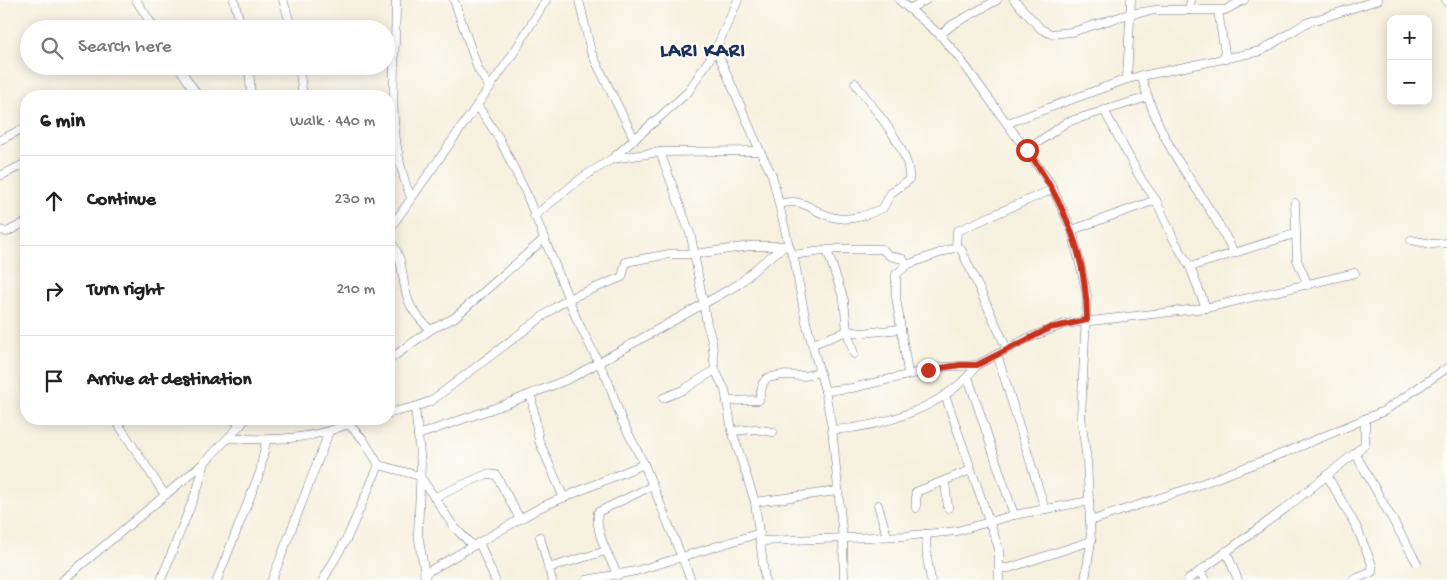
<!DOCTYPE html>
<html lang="en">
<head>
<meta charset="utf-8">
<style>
  body { margin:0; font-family:"Gochi Hand",sans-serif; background:#f6f6f6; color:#222 }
  .controls { position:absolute; right:15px; top:15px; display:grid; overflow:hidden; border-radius:10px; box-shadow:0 2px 12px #0003 }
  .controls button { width:45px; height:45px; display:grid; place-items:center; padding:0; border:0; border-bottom:1px solid #e0e0e0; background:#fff; color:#222; font:25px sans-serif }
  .stop { position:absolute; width:15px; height:15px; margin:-11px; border:4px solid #c8321e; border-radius:50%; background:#fff }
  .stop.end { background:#c8321e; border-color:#fff; box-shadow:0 1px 5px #0008 }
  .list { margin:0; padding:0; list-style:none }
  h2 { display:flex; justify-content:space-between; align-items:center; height:65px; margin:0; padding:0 20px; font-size:21px }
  h2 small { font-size:16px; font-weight:400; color:#767676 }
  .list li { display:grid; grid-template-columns:32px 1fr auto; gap:15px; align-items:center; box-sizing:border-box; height:90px; padding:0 20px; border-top:1px solid #e0e0e0 }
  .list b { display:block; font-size:19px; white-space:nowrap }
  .list em { font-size:16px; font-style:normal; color:#767676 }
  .icon { flex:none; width:28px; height:28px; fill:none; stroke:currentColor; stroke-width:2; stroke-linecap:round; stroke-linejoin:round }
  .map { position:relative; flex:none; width:1447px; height:580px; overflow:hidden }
  .search { position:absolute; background:#fff; box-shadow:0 2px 12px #0003; left:20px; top:20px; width:375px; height:55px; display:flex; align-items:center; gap:12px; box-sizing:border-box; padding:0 18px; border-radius:28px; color:#767676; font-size:19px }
  .panel { position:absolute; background:#fff; box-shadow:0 2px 12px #0003; left:20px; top:90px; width:375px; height:335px; border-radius:20px }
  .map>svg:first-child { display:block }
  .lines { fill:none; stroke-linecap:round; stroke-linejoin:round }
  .minor-casing { stroke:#68738b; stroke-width:9 }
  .minor { stroke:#fff; stroke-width:8 }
  .route { stroke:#c8321e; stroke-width:6 }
  .labels { text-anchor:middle; stroke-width:4; stroke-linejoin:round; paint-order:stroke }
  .district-label { font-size:20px; font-weight:bold; letter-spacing:1px; fill:#1b2f5e; stroke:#fdfcf7 }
</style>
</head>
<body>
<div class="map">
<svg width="1447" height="580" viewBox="0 0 1447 580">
  <rect width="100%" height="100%" fill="#fdfcf7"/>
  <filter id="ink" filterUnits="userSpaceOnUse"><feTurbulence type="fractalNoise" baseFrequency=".02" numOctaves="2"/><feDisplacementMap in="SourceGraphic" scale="10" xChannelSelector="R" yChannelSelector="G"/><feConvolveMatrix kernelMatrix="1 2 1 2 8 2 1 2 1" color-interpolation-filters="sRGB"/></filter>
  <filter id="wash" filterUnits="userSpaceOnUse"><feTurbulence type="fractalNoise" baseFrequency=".0096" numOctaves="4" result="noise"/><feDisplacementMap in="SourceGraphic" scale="20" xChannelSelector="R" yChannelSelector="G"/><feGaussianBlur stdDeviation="1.12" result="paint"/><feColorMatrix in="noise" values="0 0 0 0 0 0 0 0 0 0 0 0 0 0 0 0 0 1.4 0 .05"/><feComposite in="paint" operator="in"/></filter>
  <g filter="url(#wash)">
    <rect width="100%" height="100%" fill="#f6f0de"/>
  </g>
  <g filter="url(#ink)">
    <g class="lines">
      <g class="minor-casing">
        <g id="minor">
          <path d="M136,0L155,29"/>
          <path d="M234,0L242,29"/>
          <path d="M283,0L292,29"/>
          <path d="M396,0C396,67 384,134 411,198"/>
          <path d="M454,0L478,69L490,88"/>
          <path d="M579,0L591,52L634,138"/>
          <path d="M899,0L940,35L958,56L1050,183L1072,230L1087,295L1081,417L1087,461L1091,541L1085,580"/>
          <path d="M1014,0L1041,29L1051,34L1072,32L1129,14L1156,10H1225L1244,0"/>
          <path d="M1446,0L1447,2"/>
          <path d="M909,9L926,0"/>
          <path d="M1189,10L1191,0"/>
          <path d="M1218,11L1226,59"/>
          <path d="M940,35L952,25L997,0"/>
          <path d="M716,49L760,151L772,175L789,246L794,258L806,322L825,391L832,428L843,539L844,580"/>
          <path d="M178,66L198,96"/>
          <path d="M249,66L251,96"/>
          <path d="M299,66L303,96"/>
          <path d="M1141,75C1150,107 1164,139 1182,167C1200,195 1220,223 1234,253"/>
          <path d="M1127,79L1131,0"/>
          <path d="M477,105L499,138L526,193L577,320L608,381L622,421L644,464L691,580"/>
          <path d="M1104,110L1141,179L1156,200L1174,240L1190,267L1206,308"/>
          <path d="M1008,123L1127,79L1261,51L1306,23L1378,0"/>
          <path d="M0,140L26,127"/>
          <path d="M1027,150L1067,122L1148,97"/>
          <path d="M660,152L691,236L707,324L712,341L715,370L725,390L732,431L755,502L765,580"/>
          <path d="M612,159L660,152L760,151"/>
          <path d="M0,176L26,163"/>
          <path d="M1295,203L1297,260L1308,285"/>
          <path d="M780,204C805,197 810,211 832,217C850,222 867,215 883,208L891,193L909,180C912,150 872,107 855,83"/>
          <path d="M534,216L583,177L612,159L688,92L716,49L738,0"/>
          <path d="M0,230L7,232L26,222"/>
          <path d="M389,230L511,57L546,0"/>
          <path d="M1072,230L1156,200"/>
          <path d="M389,240C406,259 400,281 409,302C413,313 423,322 430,330"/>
          <path d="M1411,240L1432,244L1447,243"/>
          <path d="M956,247L957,231L1053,189"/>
          <path d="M827,250L844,300L847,331L854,354"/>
          <path d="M792,255L838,249H882L890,256L903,259L907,265"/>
          <path d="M1190,267L1294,234"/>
          <path d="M813,344L847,331L862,333L901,329"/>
          <path d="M997,354L1045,509"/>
          <path d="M389,360L430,330L454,318L545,238"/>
          <path d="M908,373L896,297V274L909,264L956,247L961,249L1007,349"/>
          <path d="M968,377L1014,515"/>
          <path d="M825,391L852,388L942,367L977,365L1026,339L1064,324L1206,308L1355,273"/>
          <path d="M531,395L539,441L564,498"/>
          <path d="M945,395L999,549V580"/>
          <path d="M663,398L683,390L715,370"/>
          <path d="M727,401L759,400L763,383L767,378L782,375L805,376L819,372"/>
          <path d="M415,407L421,464L418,534L426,580"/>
          <path d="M389,413L415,407L431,401L554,308L568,299L622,277L626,262L669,254H695L750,246H783"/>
          <path d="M115,419L165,495"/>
          <path d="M232,419L241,425"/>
          <path d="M343,419L363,439L379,465L420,476L454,527L473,546"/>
          <path d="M832,430C882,427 947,407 977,365"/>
          <path d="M732,431L755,429L773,432"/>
          <path d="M418,435L506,404L571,378L739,284L762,263L785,246"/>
          <path d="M228,438C272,441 319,440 359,419"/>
          <path d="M1355,453L1417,563"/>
          <path d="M1328,477L1357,528L1372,565V572L1353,580"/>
          <path d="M945,482L948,508"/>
          <path d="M435,497L487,474L496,475L520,519"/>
          <path d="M755,502L837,491"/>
          <path d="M878,505L887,536"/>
          <path d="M916,508V492L971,470"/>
          <path d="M1090,521L1190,488L1289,451L1384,411L1447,368"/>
          <path d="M926,534L927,558L931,580"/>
          <path d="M540,537L552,580"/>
          <path d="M761,541L904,536L957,531L1014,515L1089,501"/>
          <path d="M479,542L495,580"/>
          <path d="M1226,551L1238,580"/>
          <path d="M548,568L606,551"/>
          <path d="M1000,568H1009L1091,541"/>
          <path d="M1200,571L1205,580"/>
          <path d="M424,574L541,507L644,464"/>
          <path d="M618,575C609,557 595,533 598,512L652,486"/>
          <path d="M63,580L205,462L246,419"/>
          <path d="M161,580L198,487L205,462"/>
          <path d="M217,580L260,472L266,441"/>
          <path d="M272,580L329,432"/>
          <path d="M323,580L347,538L379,465"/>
          <path d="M586,580L636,571L760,533"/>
          <path d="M1188,580L1286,508L1355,453L1365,444V419"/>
        </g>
      </g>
      <use href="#minor" class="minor"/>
    </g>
  </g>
  <g class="lines" filter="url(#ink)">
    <path class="route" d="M928,370L960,365H977L1050,328L1087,320C1087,255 1064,202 1027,150"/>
  </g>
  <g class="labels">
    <g class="district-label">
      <text x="703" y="56">LARI KARI</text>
    </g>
  </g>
</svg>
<div class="controls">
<button>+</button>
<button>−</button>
</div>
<div class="stop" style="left:1027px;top:150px"></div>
<div class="stop end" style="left:928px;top:370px"></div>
<div class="search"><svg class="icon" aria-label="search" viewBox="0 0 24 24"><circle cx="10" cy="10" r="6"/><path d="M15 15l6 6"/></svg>Search here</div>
<section class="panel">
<h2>6 min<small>Walk · 440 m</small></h2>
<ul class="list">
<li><svg class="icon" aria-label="ahead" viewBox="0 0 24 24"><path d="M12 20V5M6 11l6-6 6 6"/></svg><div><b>Continue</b></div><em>230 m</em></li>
<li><svg class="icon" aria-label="right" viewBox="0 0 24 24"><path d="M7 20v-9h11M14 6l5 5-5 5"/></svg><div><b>Turn right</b></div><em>210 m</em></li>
<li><svg class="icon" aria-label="arrive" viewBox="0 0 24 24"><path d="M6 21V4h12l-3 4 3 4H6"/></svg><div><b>Arrive at destination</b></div></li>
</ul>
</section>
</div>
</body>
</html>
